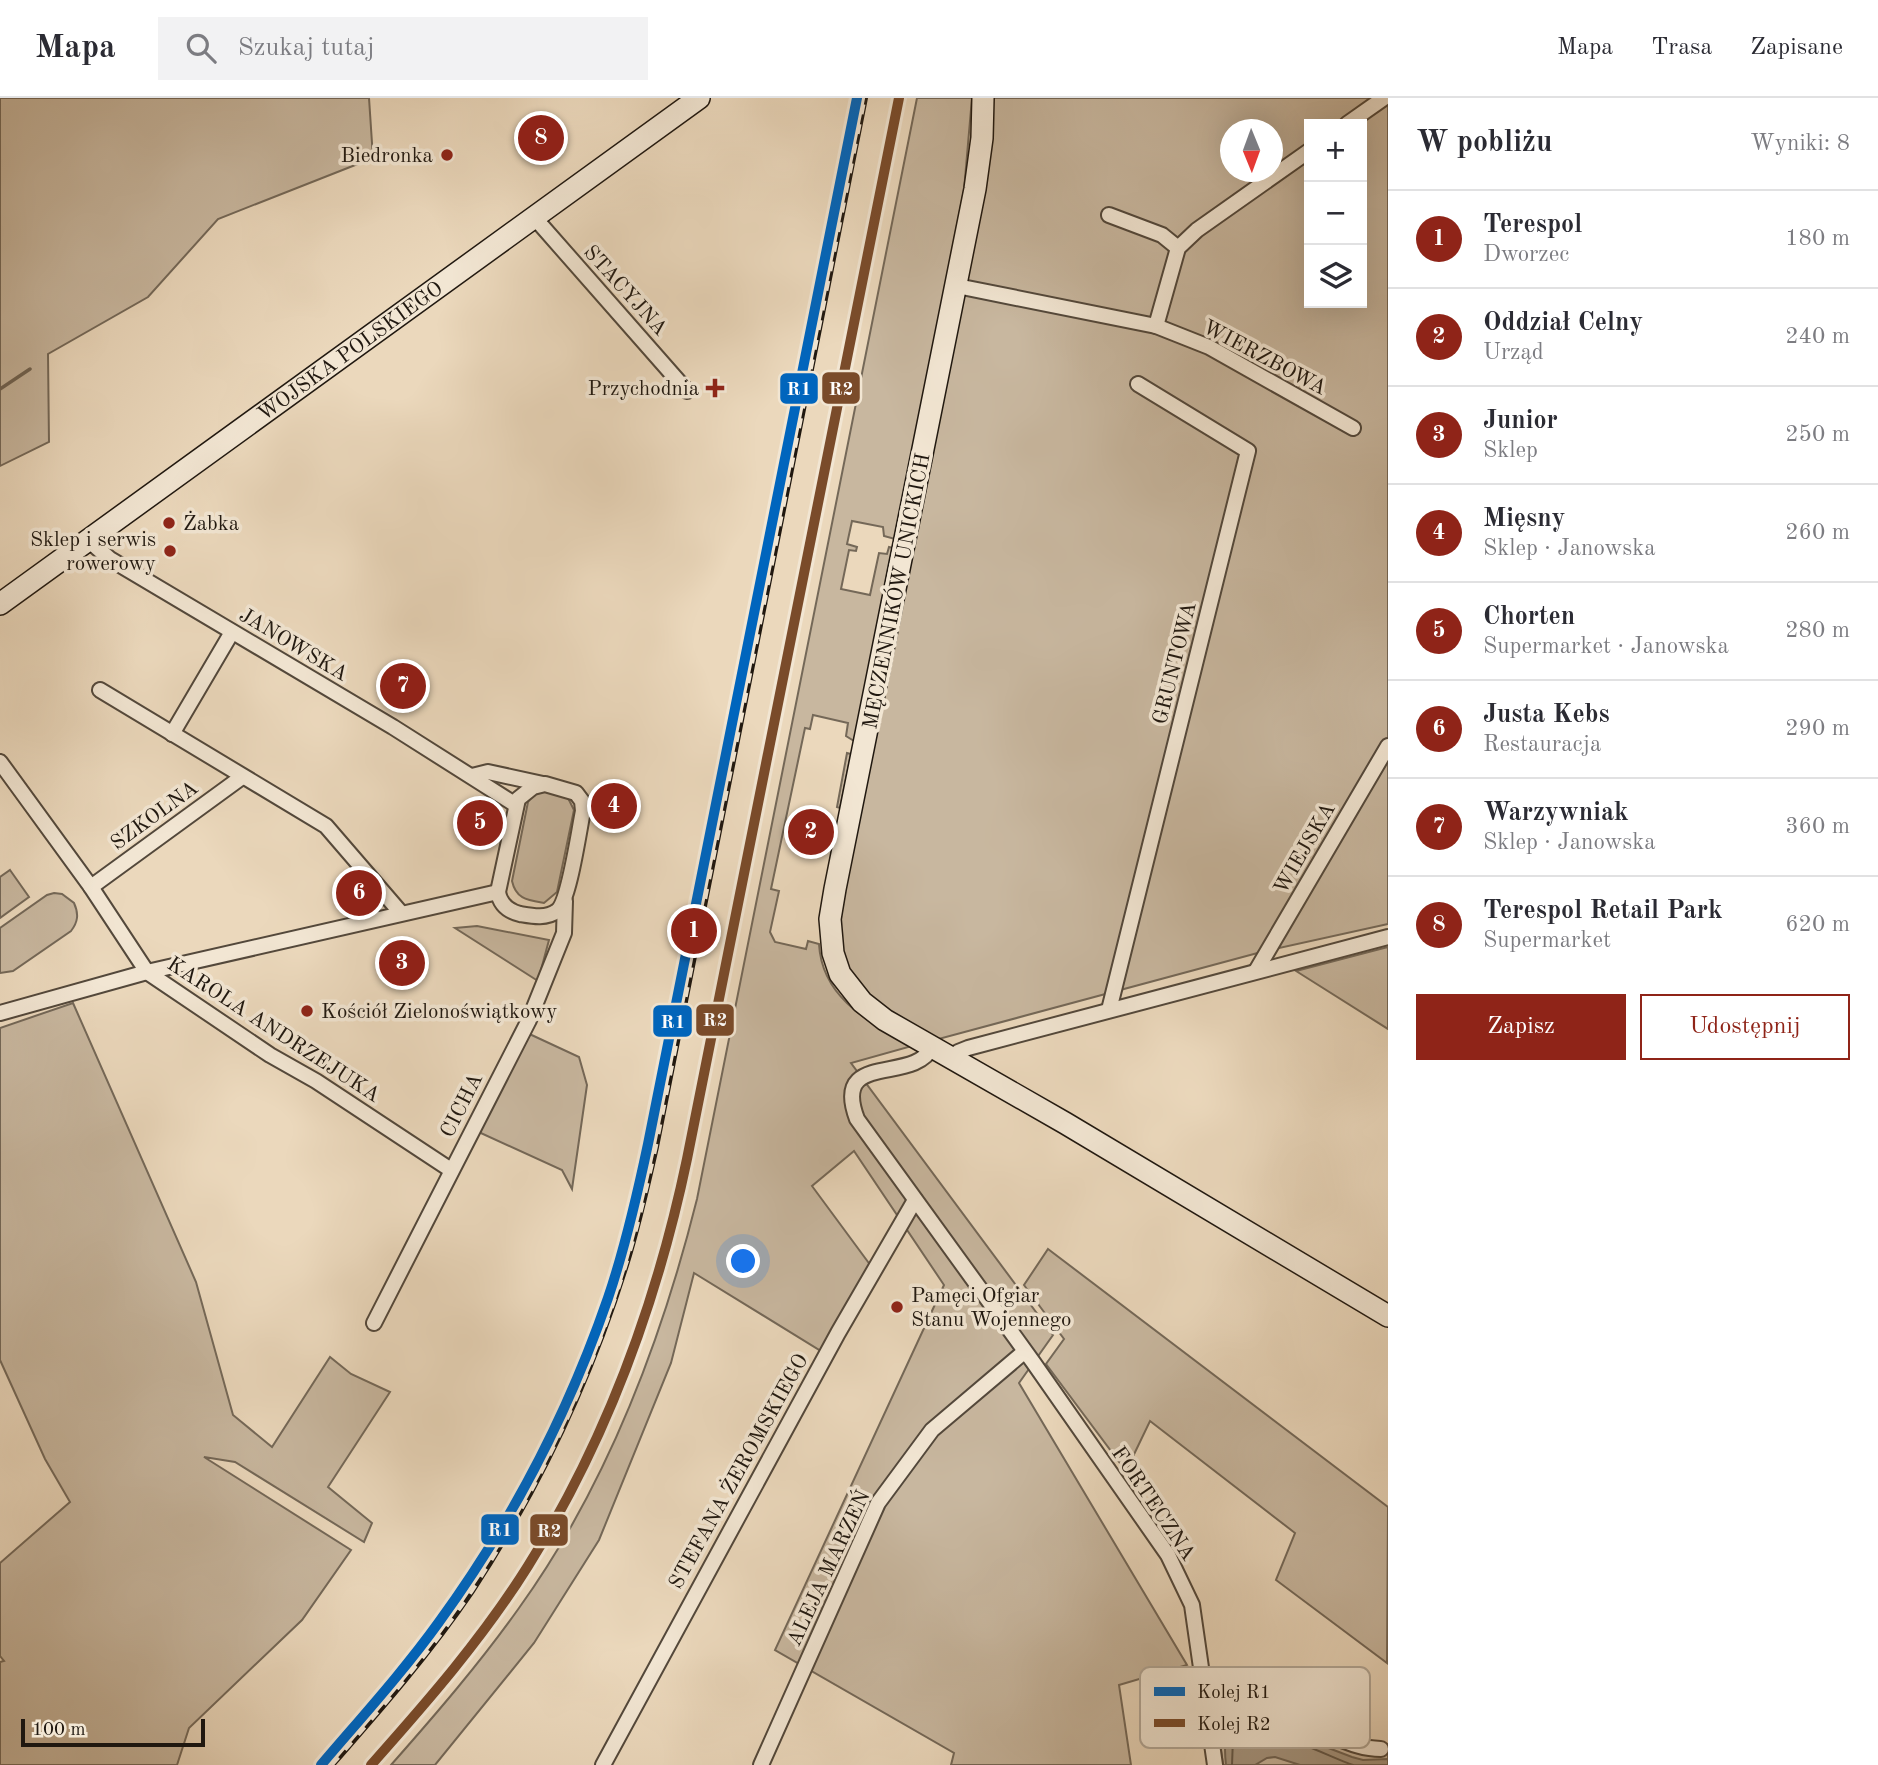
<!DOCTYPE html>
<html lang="pl">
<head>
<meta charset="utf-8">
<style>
  body { margin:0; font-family:"Old Standard TT",serif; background:#f2f2f3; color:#2b2b33 }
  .controls { position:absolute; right:21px; top:21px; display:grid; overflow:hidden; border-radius:0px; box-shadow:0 7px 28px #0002 }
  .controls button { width:63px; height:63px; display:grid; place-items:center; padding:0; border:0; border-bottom:2px solid #e1e1e2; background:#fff; color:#2b2b33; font:35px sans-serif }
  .compass { position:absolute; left:1220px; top:21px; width:63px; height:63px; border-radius:50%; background:#fff; box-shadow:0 7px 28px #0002; rotate:179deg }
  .scale { position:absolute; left:21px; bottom:18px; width:184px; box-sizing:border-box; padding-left:7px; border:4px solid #201810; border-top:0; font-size:19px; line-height:24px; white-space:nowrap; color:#201810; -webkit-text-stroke:5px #f2e6d3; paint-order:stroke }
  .you { position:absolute; left:744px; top:1164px; width:24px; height:24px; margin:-18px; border:5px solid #fff; border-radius:50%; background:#1a73e8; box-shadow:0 0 0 10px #1a73e833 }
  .badge { display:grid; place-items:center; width:46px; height:46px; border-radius:50%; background:#8f2418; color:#fff; font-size:23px; font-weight:700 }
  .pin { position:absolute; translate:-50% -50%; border:4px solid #fff; box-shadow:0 2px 7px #0006 }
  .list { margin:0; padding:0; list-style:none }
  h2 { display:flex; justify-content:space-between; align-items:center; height:91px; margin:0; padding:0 28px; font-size:30px }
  h2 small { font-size:23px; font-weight:400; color:#7c7c81 }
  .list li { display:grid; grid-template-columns:46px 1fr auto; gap:21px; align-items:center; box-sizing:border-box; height:98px; padding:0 28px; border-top:2px solid #e1e1e2 }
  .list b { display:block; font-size:26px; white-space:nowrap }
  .list p { margin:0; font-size:23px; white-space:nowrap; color:#7c7c81 }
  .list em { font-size:23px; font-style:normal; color:#7c7c81 }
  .actions { display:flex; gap:14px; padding:21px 28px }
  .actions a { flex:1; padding:16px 0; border:2px solid #8f2418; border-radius:0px; text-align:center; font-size:24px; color:#8f2418 }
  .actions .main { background:#8f2418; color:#fff }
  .icon { flex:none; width:38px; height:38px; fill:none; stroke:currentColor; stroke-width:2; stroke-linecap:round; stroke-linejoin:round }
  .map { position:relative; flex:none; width:1388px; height:1667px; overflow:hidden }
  header { display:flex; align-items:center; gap:42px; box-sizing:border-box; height:98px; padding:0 35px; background:#fff; border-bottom:2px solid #e1e1e2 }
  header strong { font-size:33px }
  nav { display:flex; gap:38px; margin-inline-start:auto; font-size:24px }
  .search { width:490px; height:63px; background:#f2f2f3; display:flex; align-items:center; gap:18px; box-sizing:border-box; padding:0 24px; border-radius:0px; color:#7c7c81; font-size:26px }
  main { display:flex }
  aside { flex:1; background:#fff }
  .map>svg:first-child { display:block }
  .green { fill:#c8b79f; stroke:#746858; stroke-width:2; fill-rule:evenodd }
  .water { fill:#a69782; stroke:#706454; stroke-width:2 }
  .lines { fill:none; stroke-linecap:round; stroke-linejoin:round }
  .shore { stroke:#635849; stroke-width:2 }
  .stream { stroke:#706454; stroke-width:3.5 }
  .minor-casing { stroke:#53483b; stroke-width:18 }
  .secondary-casing { stroke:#201810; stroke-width:24 }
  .minor { stroke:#f2e6d3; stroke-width:14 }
  .secondary { stroke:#f2e6d3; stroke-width:21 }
  .rail-casing { stroke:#201810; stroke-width:6 }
  .rail { stroke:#f2e6d3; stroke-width:3.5; stroke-dasharray:10; stroke-linecap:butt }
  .rail-1-casing { stroke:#f2e6d3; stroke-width:16 }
  .rail-2-casing { stroke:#f2e6d3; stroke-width:16 }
  .rail-1 { stroke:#0065bd; stroke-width:10 }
  .rail-2 { stroke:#7a4b2a; stroke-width:10 }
  .poi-dot { fill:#8f2418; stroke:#f2e6d3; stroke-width:2.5 }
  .labels { text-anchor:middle; stroke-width:7; stroke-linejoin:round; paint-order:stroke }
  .poi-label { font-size:21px; fill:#201810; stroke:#f2e6d3; text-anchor:end }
  .street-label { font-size:21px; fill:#201810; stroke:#f2e6d3 }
  .key { fill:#f2e6d3; stroke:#b3a898; stroke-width:2 }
  .key-label { font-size:19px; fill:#201810 }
  .line-badge { stroke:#f2e6d3; stroke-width:2.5 }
  .badge-label { font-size:19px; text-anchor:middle; font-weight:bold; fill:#fff }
</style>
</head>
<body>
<header>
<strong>Mapa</strong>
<div class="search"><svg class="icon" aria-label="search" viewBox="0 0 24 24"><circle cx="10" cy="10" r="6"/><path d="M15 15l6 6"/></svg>Szukaj tutaj</div>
<nav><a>Mapa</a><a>Trasa</a><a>Zapisane</a></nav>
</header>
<main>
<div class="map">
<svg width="1388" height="1667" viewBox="0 0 1388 1667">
  <rect width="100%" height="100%" fill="#ebd8bc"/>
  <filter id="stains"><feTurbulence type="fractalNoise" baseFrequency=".00286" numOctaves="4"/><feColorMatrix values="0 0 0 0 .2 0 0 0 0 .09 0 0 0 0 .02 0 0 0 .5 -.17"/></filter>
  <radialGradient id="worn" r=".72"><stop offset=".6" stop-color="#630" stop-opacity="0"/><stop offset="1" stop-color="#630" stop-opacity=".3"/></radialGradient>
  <g class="green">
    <path d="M0,0H369L373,60L218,121L148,199L48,256L49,344L0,368Z"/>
    <path d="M917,0H972L964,92L895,441L884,438L883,429L852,423L847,446L857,449L856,453L849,452L841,491L870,497L879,455L887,456L889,449L893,450L854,643L846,638L848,625L813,617L810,631L805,630L771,791L779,793L770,834L775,844L806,851L808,843L819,846C822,901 870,924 912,948L851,965L1053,1237L1019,1285L1187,1567L1119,1587L1131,1667H951L954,1655L775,1552L944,1187L854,1053L812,1088L871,1168L821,1253L694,1175L671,1265L599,1442L534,1545L435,1667H391C436,1616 480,1565 519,1510C606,1389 661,1245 697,1101Z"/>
    <path d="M990,0H1388V826L1265,853L935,942L889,916L850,880L837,833ZM1309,26H1362V205H1309ZM1230,32H1272V74H1230Z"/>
    <path d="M847,655L851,656L840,710L837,709Z"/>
    <path d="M545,693L567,698L574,712L557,794L544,805C527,802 516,801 512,783L528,704L535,695Z"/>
    <path d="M10,772L29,799L0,820V779Z"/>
    <path d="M54,795L62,796L74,805C79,816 78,824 71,833L13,873L0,875V830L47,797Z"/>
    <path d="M477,828L549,842L538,883L455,830Z"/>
    <path d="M1388,849V931L1296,873Z"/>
    <path d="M73,905L196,1184L233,1317L272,1349L330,1259L351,1276L390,1294L328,1389L372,1425L364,1444L235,1364L204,1359L351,1452L302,1522L189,1630L177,1667H0V1564L4,1563L0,1558V1465L70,1404L45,1361L0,1262V930Z"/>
    <path d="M523,933L579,959L587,987L572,1091L562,1072L472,1031Z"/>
    <path d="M1048,1151L1388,1409L1387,1565L1276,1482L1295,1435L1150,1323L1126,1373L1046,1266L1064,1241L1024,1187Z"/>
    <path d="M1213,1590L1388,1648V1667H1223Z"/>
  </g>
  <path class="water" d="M1254,1624L1276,1630L1352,1659L1363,1662L1388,1661V1667H1300L1275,1659L1267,1660L1255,1667H1226C1223,1641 1224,1626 1254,1624Z"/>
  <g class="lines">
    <path class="shore" d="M1232,1667L1233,1640C1252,1617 1328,1659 1353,1667"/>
    <path class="stream" d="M0,291L30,271"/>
    <g class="minor-casing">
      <g id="minor">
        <path d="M1347,26L1384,0"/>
        <path d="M1109,117L1162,137L1178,150"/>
        <path d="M534,119L687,293"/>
        <path d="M957,188L1156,228L1209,249L1353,330"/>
        <path d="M1156,228L1178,150L1197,132L1309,53"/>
        <path d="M88,442L110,461L393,629L516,707"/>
        <path d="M100,592L326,728L401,815"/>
        <path d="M172,636L232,534"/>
        <path d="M0,664L91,789L147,874L270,957L316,983L451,1072"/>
        <path d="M472,678L488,674L543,686"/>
        <path d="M545,686L576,695L582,703L583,713C579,732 569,804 557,813C546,821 532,818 520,816C508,813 500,806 498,794L518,701L533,689Z"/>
        <path d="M91,789L242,679"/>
        <path d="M1256,873L1388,648"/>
        <path d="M1109,912L1248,353L1138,286"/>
        <path d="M0,915L147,874L498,794"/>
        <path d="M932,949C914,987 831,952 857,1021L1033,1264L1168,1457L1192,1507L1215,1667"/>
        <path d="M953,961L958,954L968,950L1388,839"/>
        <path d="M374,1225L529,922L564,835L565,803"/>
        <path d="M1209,1615C1252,1606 1290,1621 1329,1637C1347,1644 1362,1651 1381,1651"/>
        <path d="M603,1667L838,1235L915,1102"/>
        <path d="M761,1667L878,1405L932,1332L1024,1254"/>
      </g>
    </g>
    <g class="secondary-casing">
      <g id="secondary">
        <path d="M983,0L982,40L975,91L835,791L830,821L833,855L840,876L862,904L885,922L1065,1025L1388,1218"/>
        <path id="s1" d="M0,506L699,0"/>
      </g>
    </g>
    <use href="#minor" class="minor"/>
    <use href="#secondary" class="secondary"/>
    <g class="rail-casing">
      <g id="rail">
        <path d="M332,1667C381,1611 430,1555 472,1493C538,1392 590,1283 626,1167C638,1129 647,1089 656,1049L865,0"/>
        <path d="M371,1667C427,1604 483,1540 528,1468C606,1343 657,1204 687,1061L899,0"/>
      </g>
    </g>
    <use href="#rail" class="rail"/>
    <g class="rail-1-casing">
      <path id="rail-1" d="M321,1667C361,1620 403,1574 439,1524C511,1425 568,1316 608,1200C625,1150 637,1098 648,1046L857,0"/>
    </g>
    <g class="rail-2-casing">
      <path id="rail-2" d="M371,1667C427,1604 483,1540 528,1468C606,1343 657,1204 687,1061L899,0"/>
    </g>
    <use href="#rail-1" class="rail-1"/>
    <use href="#rail-2" class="rail-2"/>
  </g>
  <g class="poi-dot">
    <circle cx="447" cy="57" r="7"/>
    <path d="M711.5 279.5h7v7h7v7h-7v7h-7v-7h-7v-7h7z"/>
    <circle cx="169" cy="425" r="7"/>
    <circle cx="170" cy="453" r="7"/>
    <circle cx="307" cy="913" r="7"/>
    <circle cx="897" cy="1209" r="7"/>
  </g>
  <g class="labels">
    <g class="poi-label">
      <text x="433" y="64">Biedronka</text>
      <text x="699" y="297">Przychodnia</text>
      <text x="183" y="432" text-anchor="start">Żabka</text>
      <text x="156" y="448">Sklep i serwis<tspan x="156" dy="24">rowerowy</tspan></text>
      <text x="321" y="920" text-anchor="start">Kościół Zielonoświątkowy</text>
      <text x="911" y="1204" text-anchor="start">Pamęci Ofgiar<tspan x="911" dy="24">Stanu Wojennego</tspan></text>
    </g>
    <g class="street-label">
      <text transform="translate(626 192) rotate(48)" y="7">STACYJNA</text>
      <text dy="7" stroke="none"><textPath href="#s1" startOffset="432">WOJSKA POLSKIEGO</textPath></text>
      <text transform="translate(1265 259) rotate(28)" y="7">WIERZBOWA</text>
      <text transform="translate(896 493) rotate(-79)" y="7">MĘCZENNIKÓW UNICKICH</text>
      <text transform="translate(294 546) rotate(31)" y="7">JANOWSKA</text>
      <text transform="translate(1174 565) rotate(-76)" y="7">GRUNTOWA</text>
      <text transform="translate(154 717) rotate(-36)" y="7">SZKOLNA</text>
      <text transform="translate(1304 750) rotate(-60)" y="7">WIEJSKA</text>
      <text transform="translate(274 931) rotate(33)" y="7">KAROLA ANDRZEJUKA</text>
      <text transform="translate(461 1007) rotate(-63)" y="7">CICHA</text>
      <text transform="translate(738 1373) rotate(-61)" y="7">STEFANA ŻEROMSKIEGO</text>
      <text transform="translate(1154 1405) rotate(56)" y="7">FORTECZNA</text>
      <text transform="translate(828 1470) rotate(-65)" y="7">ALEJA MARZEŃ</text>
    </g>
  </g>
  <rect x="1140" y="1569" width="230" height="81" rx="10" class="key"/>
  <rect x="1154" y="1589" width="31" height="9" fill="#0065bd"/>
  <rect x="1154" y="1621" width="31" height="8" fill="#7a4b2a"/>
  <g class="key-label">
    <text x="1197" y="1600">Kolej R1</text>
    <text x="1197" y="1632">Kolej R2</text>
  </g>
  <g class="line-badge">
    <rect x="821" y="273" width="40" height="34" rx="7" fill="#7a4b2a"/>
    <rect x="779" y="274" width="40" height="33" rx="7" fill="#0065bd"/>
    <rect x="695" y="905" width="40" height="34" rx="7" fill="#7a4b2a"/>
    <rect x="652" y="906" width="41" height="34" rx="7" fill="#0065bd"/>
    <rect x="480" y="1415" width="40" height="33" rx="7" fill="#0065bd"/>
    <rect x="529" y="1415" width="40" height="34" rx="7" fill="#7a4b2a"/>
  </g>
  <g class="badge-label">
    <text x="841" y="297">R2</text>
    <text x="799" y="297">R1</text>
    <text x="715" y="928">R2</text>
    <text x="673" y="930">R1</text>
    <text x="500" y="1438">R1</text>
    <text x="549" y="1439">R2</text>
  </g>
  <rect width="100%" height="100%" filter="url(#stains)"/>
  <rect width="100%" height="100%" fill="url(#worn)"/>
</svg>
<div class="controls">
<button>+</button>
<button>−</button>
<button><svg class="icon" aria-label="layers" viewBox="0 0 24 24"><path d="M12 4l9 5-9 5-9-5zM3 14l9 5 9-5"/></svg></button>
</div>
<svg class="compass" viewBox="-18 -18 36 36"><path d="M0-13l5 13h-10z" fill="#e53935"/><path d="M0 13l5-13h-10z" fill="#7c7c81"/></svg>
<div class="scale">100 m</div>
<div class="you"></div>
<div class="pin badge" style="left:694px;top:833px">1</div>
<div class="pin badge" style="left:811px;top:734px">2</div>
<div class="pin badge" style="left:402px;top:865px">3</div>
<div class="pin badge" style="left:614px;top:708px">4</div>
<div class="pin badge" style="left:480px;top:725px">5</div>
<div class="pin badge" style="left:359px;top:795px">6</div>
<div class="pin badge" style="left:403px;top:588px">7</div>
<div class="pin badge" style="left:541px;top:40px">8</div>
</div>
<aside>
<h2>W pobliżu<small>Wyniki: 8</small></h2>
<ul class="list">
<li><span class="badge">1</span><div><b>Terespol</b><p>Dworzec</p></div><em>180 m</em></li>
<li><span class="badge">2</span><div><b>Oddział Celny</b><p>Urząd</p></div><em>240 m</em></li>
<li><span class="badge">3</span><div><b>Junior</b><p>Sklep</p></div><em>250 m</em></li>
<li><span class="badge">4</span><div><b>Mięsny</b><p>Sklep · Janowska</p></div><em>260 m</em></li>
<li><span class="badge">5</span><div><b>Chorten</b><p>Supermarket · Janowska</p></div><em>280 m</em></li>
<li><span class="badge">6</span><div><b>Justa Kebs</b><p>Restauracja</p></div><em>290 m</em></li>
<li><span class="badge">7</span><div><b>Warzywniak</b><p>Sklep · Janowska</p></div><em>360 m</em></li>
<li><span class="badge">8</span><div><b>Terespol Retail Park</b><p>Supermarket</p></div><em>620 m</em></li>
</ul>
<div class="actions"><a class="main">Zapisz</a><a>Udostępnij</a></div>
</aside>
</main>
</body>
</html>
